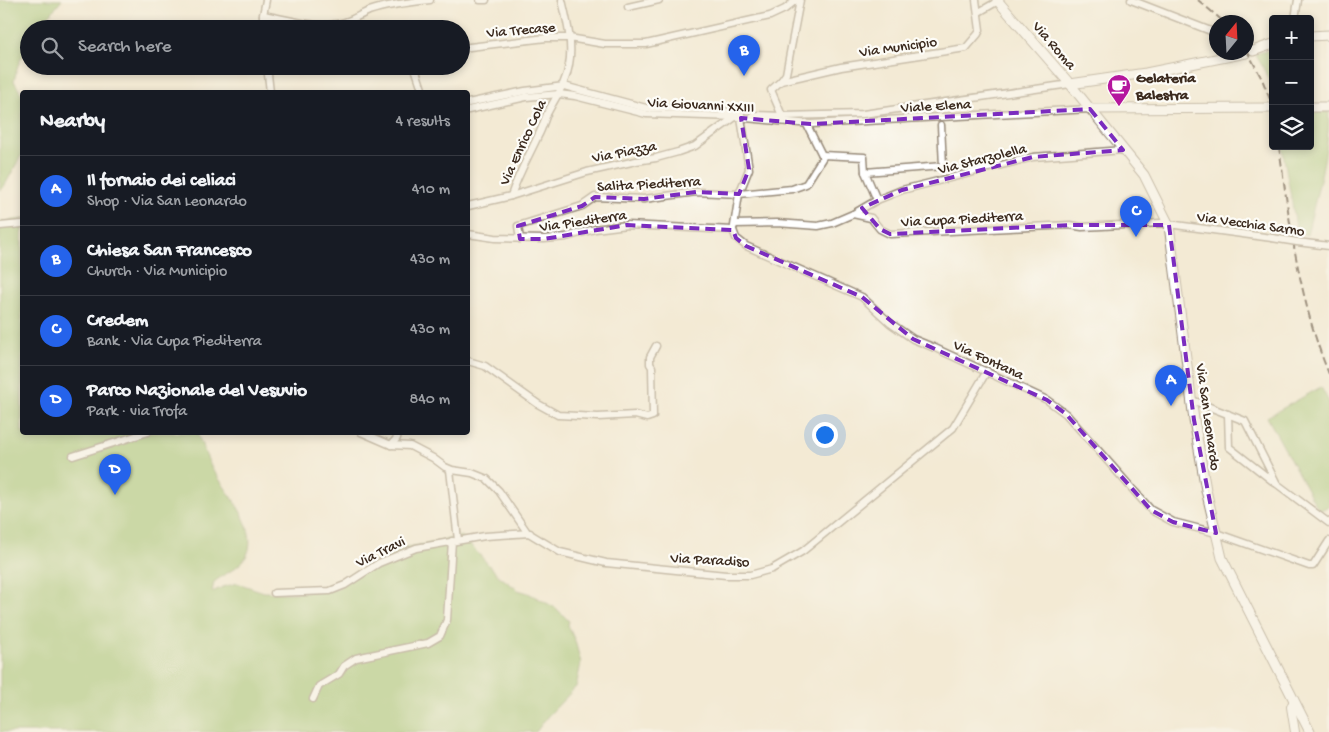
<!DOCTYPE html>
<html lang="en">
<head>
<meta charset="utf-8">
<style>
  body { margin:0; font-family:"Gochi Hand",sans-serif; background:#20242c; color:#f1f3f6 }
  .controls { position:absolute; right:15px; top:15px; display:grid; overflow:hidden; border-radius:5px; box-shadow:0 2px 8px #0003 }
  .controls button { width:45px; height:45px; display:grid; place-items:center; padding:0; border:0; border-bottom:1px solid #363941; background:#171b24; color:#f1f3f6; font:25px sans-serif }
  .compass { position:absolute; left:1209px; top:15px; width:45px; height:45px; border-radius:50%; background:#171b24; box-shadow:0 2px 8px #0003; rotate:18deg }
  .you { position:absolute; left:824px; top:434px; width:18px; height:18px; margin:-12px; border:4px solid #fff; border-radius:50%; background:#1a73e8; box-shadow:0 0 0 8px #1a73e833 }
  .badge { display:grid; place-items:center; width:32px; height:32px; border-radius:50%; background:#2563eb; color:#fff; font-size:16px; font-weight:700 }
  .pin { position:absolute; translate:-50% -41px; filter:drop-shadow(0 1px 2px #0008) }
  .pin::after { content:''; position:absolute; top:26px; width:18px; height:15px; background:inherit; clip-path:polygon(0 0,100% 0,50% 100%) }
  .list { margin:0; padding:0; list-style:none }
  h2 { display:flex; justify-content:space-between; align-items:center; height:65px; margin:0; padding:0 20px; font-size:21px }
  h2 small { font-size:16px; font-weight:400; color:#9ea1a6 }
  .list li { display:grid; grid-template-columns:32px 1fr auto; gap:15px; align-items:center; box-sizing:border-box; height:70px; padding:0 20px; border-top:1px solid #363941 }
  .list b { display:block; font-size:19px; white-space:nowrap }
  .list p { margin:0; font-size:16px; white-space:nowrap; color:#9ea1a6 }
  .list em { font-size:16px; font-style:normal; color:#9ea1a6 }
  .icon { flex:none; width:28px; height:28px; fill:none; stroke:currentColor; stroke-width:2; stroke-linecap:round; stroke-linejoin:round }
  .map { position:relative; flex:none; width:1329px; height:732px; overflow:hidden }
  .search { position:absolute; background:#171b24; box-shadow:0 2px 8px #0003; left:20px; top:20px; width:450px; height:55px; display:flex; align-items:center; gap:12px; box-sizing:border-box; padding:0 18px; border-radius:28px; color:#9ea1a6; font-size:19px }
  .panel { position:absolute; background:#171b24; box-shadow:0 2px 8px #0003; left:20px; top:90px; width:450px; height:345px; border-radius:5px }
  .map>svg:first-child { display:block }
  .green { fill:#9cc36f; stroke:#6c7646 }
  .lines { fill:none; stroke-linecap:round; stroke-linejoin:round }
  .minor-casing { stroke:#978a79; stroke-width:9 }
  .tertiary-casing { stroke:#978a79; stroke-width:10 }
  .secondary-casing { stroke:#978a79; stroke-width:11 }
  .minor { stroke:#fff; stroke-width:6 }
  .tertiary { stroke:#fff; stroke-width:8 }
  .secondary { stroke:#fff; stroke-width:9 }
  .rail { stroke:#3b2a1e; stroke-width:2; stroke-dasharray:8 4; stroke-linecap:butt }
  .minor-bridge-casing { stroke:#978a79; stroke-width:9; stroke-linecap:butt }
  .minor-bridge { stroke:#fff; stroke-width:6 }
  .marked { fill:none; stroke:#7b2cbf; stroke-width:4; stroke-dasharray:10 6; stroke-linejoin:round }
  .labels { text-anchor:middle; stroke-width:4.5; stroke-linejoin:round; paint-order:stroke }
  .street-label { font-size:15px; fill:#3b2a1e; stroke:#fdfcf7 }
  .poi-label { font-size:15px; font-weight:bold; fill:#3b2a1e; stroke:#fdfcf7; text-anchor:start }
</style>
</head>
<body>
<div class="map">
<svg width="1329" height="732" viewBox="0 0 1329 732">
  <rect width="100%" height="100%" fill="#fdfcf7"/>
  <filter id="ink" filterUnits="userSpaceOnUse"><feTurbulence type="fractalNoise" baseFrequency=".02" numOctaves="2"/><feDisplacementMap in="SourceGraphic" scale="10" xChannelSelector="R" yChannelSelector="G"/><feConvolveMatrix kernelMatrix="1 2 1 2 8 2 1 2 1" color-interpolation-filters="sRGB"/></filter>
  <filter id="wash" filterUnits="userSpaceOnUse"><feTurbulence type="fractalNoise" baseFrequency=".0096" numOctaves="4" result="noise"/><feDisplacementMap in="SourceGraphic" scale="20" xChannelSelector="R" yChannelSelector="G"/><feGaussianBlur stdDeviation="1.12" result="paint"/><feColorMatrix in="noise" values="0 0 0 0 0 0 0 0 0 0 0 0 0 0 0 0 0 1.4 0 .05"/><feComposite in="paint" operator="in"/></filter>
  <g filter="url(#wash)">
    <rect width="100%" height="100%" fill="#f3ead4"/>
    <g class="green">
      <path d="M0,0H62L38,29H29V42L18,65L14,81L22,95V154L5,185L0,191Z"/>
      <path d="M1273,49V90L1263,67L1255,54Z"/>
      <path d="M1310,112H1329C1329,153 1316,195 1307,235L1297,232L1282,146H1310Z"/>
      <path d="M22,219V432L197,433C202,444 206,457 212,468C225,491 260,527 247,555C241,567 224,574 214,582L212,592L223,587L237,583L264,592L292,593L336,589L371,566L406,547L427,544L462,536L499,576L518,590L528,593L556,608L569,621L568,625L575,641L581,663L576,687L547,717L536,732H0V222Z"/>
      <path d="M1321,387L1329,402V506L1319,511L1267,417Z"/>
    </g>
  </g>
  <g filter="url(#ink)">
    <g class="lines">
      <g class="minor-casing">
        <g id="minor">
          <path d="M480,0H486"/>
          <path d="M1131,0L1216,33"/>
          <path d="M628,7L659,0"/>
          <path d="M979,12L1000,0"/>
          <path d="M263,15C286,19 313,28 336,24C349,23 357,16 369,11C387,5 410,2 430,0"/>
          <path d="M1295,19L1298,0"/>
          <path d="M263,29V15L266,0"/>
          <path d="M461,48L546,38H569L605,44H646L770,16L785,9L796,0"/>
          <path d="M267,66L270,92"/>
          <path d="M418,66L415,68L423,92"/>
          <path d="M781,81L841,67L966,48L978,34L980,30L976,0"/>
          <path d="M468,103L525,91L564,86L646,108L717,110L741,114"/>
          <path d="M468,110L526,97L559,94L575,96L646,114L735,117L811,124L1090,109"/>
          <path d="M753,115L783,116L863,114L1070,84"/>
          <path d="M783,118L771,90L781,81L786,74L800,0"/>
          <path d="M822,155L864,157L865,172"/>
          <path d="M511,196L587,172L636,161L656,158L678,152L695,146L735,117"/>
          <path d="M877,200L865,172L943,166L941,125"/>
          <path d="M468,206L511,196C518,174 529,156 538,136C542,129 544,121 547,114C555,98 566,84 569,65C573,44 567,21 562,0"/>
          <path d="M853,214L871,218L880,229L890,234L1070,225L1082,227L1161,223L1272,238"/>
          <path d="M735,224L777,223L818,226L832,223L853,214L877,200L902,190L1033,157L1123,150"/>
          <path d="M0,226L22,224"/>
          <path d="M734,226L739,194L749,169L741,118"/>
          <path d="M733,230L736,238L746,246L862,297L890,323L913,339L935,348L1047,400L1066,414L1151,510L1173,522L1216,533L1309,566H1313L1329,541"/>
          <path d="M468,234L495,238L544,239L566,237L595,229L627,225L733,230"/>
          <path d="M520,239L518,226L582,206L595,197L644,199L696,192L739,194L792,189L806,184L823,157L806,123"/>
          <path d="M1297,242L1329,246"/>
          <path d="M468,361L485,366L538,404L558,415L598,417L635,415L647,418L653,416L652,367L650,364V357L656,346"/>
          <path d="M1192,400L1245,421L1277,484L1329,523"/>
          <path d="M1228,414L1229,447L1275,483"/>
          <path d="M361,432L391,445L410,446L433,458L445,467L452,470L472,473L487,479L499,491L527,532L560,552L606,563L726,575H750L772,569L803,551L953,428L987,371"/>
          <path d="M391,445L397,438L398,432"/>
          <path d="M73,456L148,432"/>
          <path d="M450,470L458,540"/>
          <path d="M274,593L330,591L345,585L379,563L416,548L485,536L530,533"/>
          <path d="M313,699L319,686L339,674L344,666L356,658L428,643L440,636L447,620L452,541"/>
        </g>
      </g>
      <g class="tertiary-casing">
        <path id="tertiary" d="M1294,700L1291,707L1295,732"/>
      </g>
      <g class="secondary-casing">
        <g id="secondary">
          <path d="M997,0L1070,84L1144,175L1169,225L1194,420L1206,490L1222,558L1310,732"/>
          <path d="M1310,36L1329,35"/>
          <path d="M1253,51L1273,44"/>
          <path d="M1070,84L1146,73L1246,53"/>
          <path d="M1310,107H1329"/>
          <path d="M1090,109L1273,108"/>
        </g>
      </g>
      <use href="#minor" class="minor"/>
      <use href="#tertiary" class="tertiary"/>
      <use href="#secondary" class="secondary"/>
      <g class="rail">
        <path d="M1198,0L1224,22"/>
        <path d="M1246,49L1262,79L1273,107"/>
        <path d="M1279,146C1289,220 1300,305 1329,374"/>
      </g>
      <g class="minor-bridge-casing">
        <path id="minor-bridge" d="M1272,238L1297,242"/>
      </g>
      <use href="#minor-bridge" class="minor-bridge"/>
    </g>
  </g>
  <path d="M0 0H1329V732H0ZM1090,109L1123,150L1033,157L902,190L862,208L880,229L890,234L1070,225H1169L1194,420L1216,533L1173,522L1151,510L1066,414L1047,400L913,339L862,297L746,246L736,238L733,230L627,225L544,239H520L518,226L582,206L595,197L644,199L696,192L739,194L749,169L741,118L811,124Z" fill="#f3ead4" fill-opacity=".55" fill-rule="evenodd"/>
  <path class="marked" d="M1090,109L1123,150L1033,157L902,190L862,208L880,229L890,234L1070,225H1169L1194,420L1216,533L1173,522L1151,510L1066,414L1047,400L913,339L862,297L746,246L736,238L733,230L627,225L544,239H520L518,226L582,206L595,197L644,199L696,192L739,194L749,169L741,118L811,124Z"/>
  <defs>
    <g id="cafe-pin" transform="scale(1.25)"><path d="M0 17L-7.5 6A9.5 9.5 0 1 1 7.5 6Z" fill="#b5179e" stroke="#fdfcf7"/><path d="M-5.5-4.5H6V0H3Q3 3.5 0 3.5H-2.5Q-5.5 3.5-5.5 0ZM3-3.2v2h1.7v-2ZM-6 4.5H4V6H-6Z" fill="#fff"/></g>
  </defs>
  <g fill-rule="evenodd">
    <use href="#cafe-pin" x="1119" y="86"/>
  </g>
  <g class="labels">
    <g class="street-label">
      <text transform="translate(521 29) rotate(-5)" y="5">Via Trecase</text>
      <text transform="translate(1055 45) rotate(49)" y="5">Via Roma</text>
      <text transform="translate(898 46) rotate(-8)" y="5">Via Municipio</text>
      <text transform="translate(701 104) rotate(3)" y="5">Via Giovanni XXIII</text>
      <text transform="translate(936 105) rotate(-3)" y="5">Viale Elena</text>
      <text transform="translate(522 142) rotate(-65)" y="5">Via Enrico Cola</text>
      <text transform="translate(624 151) rotate(-11)" y="5">Via Piazza</text>
      <text transform="translate(982 158) rotate(-14)" y="5">Via Starzolella</text>
      <text transform="translate(649 183) rotate(-3)" y="5">Salita Piediterra</text>
      <text transform="translate(962 218) rotate(-3)" y="5">Via Cupa Piediterra</text>
      <text transform="translate(583 220) rotate(-8)" y="5">Via Piediterra</text>
      <text transform="translate(1251 223) rotate(8)" y="5">Via Vecchia Sarno</text>
      <text transform="translate(989 359) rotate(25)" y="5">Via Fontana</text>
      <text transform="translate(1209 417) rotate(82)" y="5">Via San Leonardo</text>
      <text transform="translate(380 551) rotate(-26)" y="5">Via Travi</text>
      <text transform="translate(710 559) rotate(3)" y="5">Via Paradiso</text>
    </g>
    <g class="poi-label">
      <text x="1136" y="82">Gelateria<tspan x="1136" dy="17">Balestra</tspan></text>
    </g>
  </g>
</svg>
<div class="controls">
<button>+</button>
<button>−</button>
<button><svg class="icon" aria-label="layers" viewBox="0 0 24 24"><path d="M12 4l9 5-9 5-9-5zM3 14l9 5 9-5"/></svg></button>
</div>
<svg class="compass" viewBox="-18 -18 36 36"><path d="M0-13l5 13h-10z" fill="#e53935"/><path d="M0 13l5-13h-10z" fill="#9ea1a6"/></svg>
<div class="you"></div>
<div class="pin badge" style="left:1171px;top:406px">A</div>
<div class="pin badge" style="left:744px;top:76px">B</div>
<div class="pin badge" style="left:1136px;top:237px">C</div>
<div class="pin badge" style="left:115px;top:495px">D</div>
<div class="search"><svg class="icon" aria-label="search" viewBox="0 0 24 24"><circle cx="10" cy="10" r="6"/><path d="M15 15l6 6"/></svg>Search here</div>
<section class="panel">
<h2>Nearby<small>4 results</small></h2>
<ul class="list">
<li><span class="badge">A</span><div><b>Il fornaio dei celiaci</b><p>Shop · Via San Leonardo</p></div><em>410 m</em></li>
<li><span class="badge">B</span><div><b>Chiesa San Francesco</b><p>Church · Via Municipio</p></div><em>430 m</em></li>
<li><span class="badge">C</span><div><b>Credem</b><p>Bank · Via Cupa Piediterra</p></div><em>430 m</em></li>
<li><span class="badge">D</span><div><b>Parco Nazionale del Vesuvio</b><p>Park · via Trofa</p></div><em>840 m</em></li>
</ul>
</section>
</div>
</body>
</html>
